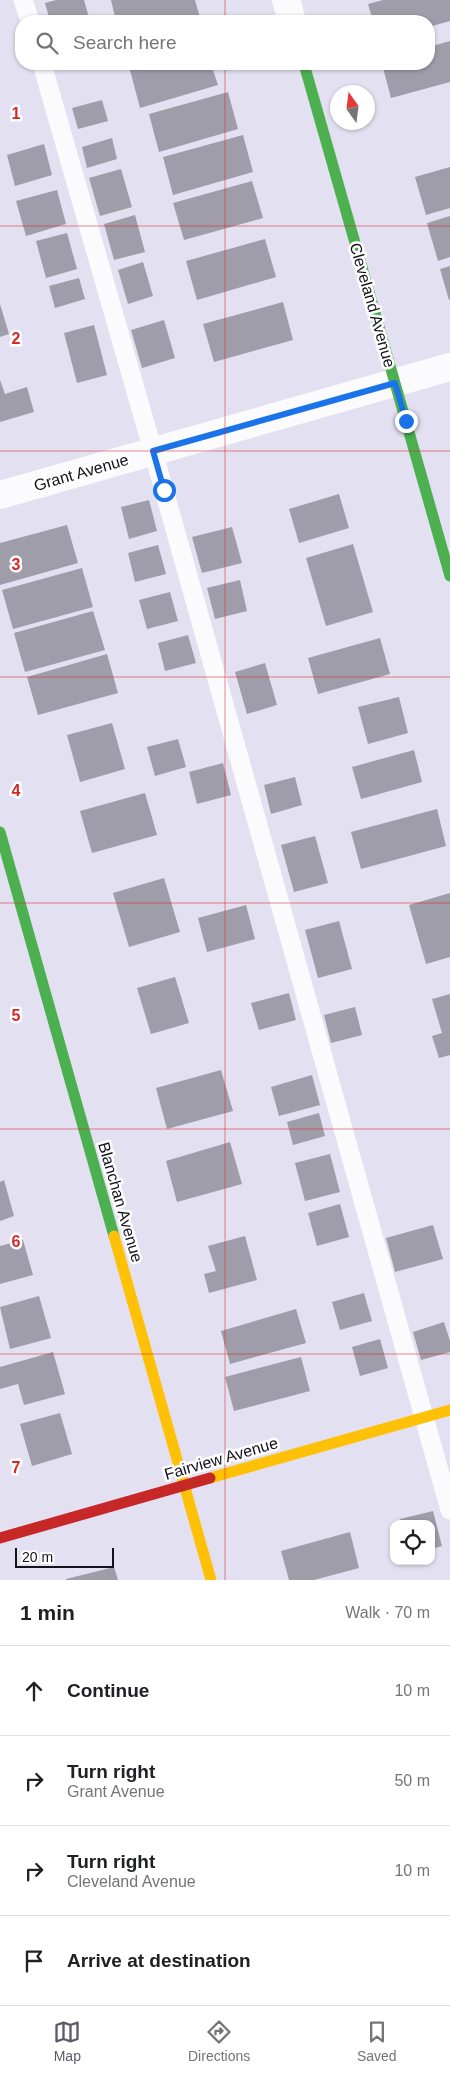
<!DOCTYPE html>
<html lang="en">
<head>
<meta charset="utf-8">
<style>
  body { margin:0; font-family:Arial,sans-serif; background:#f6f6f6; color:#202124 }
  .controls { position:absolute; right:15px; bottom:15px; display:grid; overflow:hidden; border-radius:10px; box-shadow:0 1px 4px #0004 }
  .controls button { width:45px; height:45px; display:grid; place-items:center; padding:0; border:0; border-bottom:1px solid #e0e0e0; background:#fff; color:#202124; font:25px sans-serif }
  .compass { position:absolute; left:330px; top:85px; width:45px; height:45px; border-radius:50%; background:#fff; box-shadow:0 1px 4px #0004; rotate:346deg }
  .scale { position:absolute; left:15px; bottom:12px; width:99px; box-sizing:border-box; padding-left:5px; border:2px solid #13121c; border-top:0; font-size:14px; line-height:18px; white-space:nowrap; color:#13121c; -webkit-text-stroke:4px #fff; paint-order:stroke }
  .stop { position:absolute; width:15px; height:15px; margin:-11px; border:4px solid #1a73e8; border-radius:50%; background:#fff }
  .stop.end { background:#1a73e8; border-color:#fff; box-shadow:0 1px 5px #0008 }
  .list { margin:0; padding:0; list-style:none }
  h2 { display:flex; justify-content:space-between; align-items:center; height:65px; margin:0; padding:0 20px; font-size:21px }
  h2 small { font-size:16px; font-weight:400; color:#757577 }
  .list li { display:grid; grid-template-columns:32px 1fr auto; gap:15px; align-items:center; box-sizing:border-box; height:90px; padding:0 20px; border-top:1px solid #e0e0e0 }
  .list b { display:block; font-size:19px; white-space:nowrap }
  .list p { margin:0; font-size:16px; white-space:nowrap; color:#757577 }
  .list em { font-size:16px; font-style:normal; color:#757577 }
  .icon { flex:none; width:28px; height:28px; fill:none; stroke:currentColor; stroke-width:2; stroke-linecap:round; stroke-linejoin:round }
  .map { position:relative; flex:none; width:450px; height:1580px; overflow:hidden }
  .search { position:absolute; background:#fff; box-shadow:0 1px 4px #0004; left:15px; right:15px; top:15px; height:55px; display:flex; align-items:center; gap:12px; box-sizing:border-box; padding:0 18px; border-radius:20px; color:#757577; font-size:19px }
  .sheet { height:425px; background:#fff }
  nav { display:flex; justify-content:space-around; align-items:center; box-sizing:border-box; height:70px; border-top:1px solid #e0e0e0; background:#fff; font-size:14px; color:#757577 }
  nav a { display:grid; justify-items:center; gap:2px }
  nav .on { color:#5c5a67 }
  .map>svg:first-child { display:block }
  .building { fill:#9e9da9 }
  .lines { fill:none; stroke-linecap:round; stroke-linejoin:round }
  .lane { stroke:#fbfafd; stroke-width:19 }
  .street { stroke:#fbfafd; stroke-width:28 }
  .fast { stroke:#4caf50; stroke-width:11 }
  .slow { stroke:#ffc107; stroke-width:11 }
  .jam { stroke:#c62828; stroke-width:11 }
  .route { stroke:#1a73e8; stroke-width:6 }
  .grid { fill:none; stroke:#d62828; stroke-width:1; stroke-opacity:0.55 }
  .labels { text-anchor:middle; stroke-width:5; stroke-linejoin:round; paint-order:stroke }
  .street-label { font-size:16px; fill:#13121c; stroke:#fff }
  .grid-label { font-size:16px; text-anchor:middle; font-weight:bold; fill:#d62828; stroke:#fff; stroke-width:5; stroke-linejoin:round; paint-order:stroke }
</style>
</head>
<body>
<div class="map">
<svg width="450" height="1580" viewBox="0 0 450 1580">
  <rect width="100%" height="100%" fill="#e3e1f1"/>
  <g class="building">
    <path d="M56,0H84L90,21H50L45,3Z"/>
    <path d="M111,0H195L201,21H116Z"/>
    <path d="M383,0H450V21L429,27V21H373L368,4Z"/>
    <path d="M450,41V82L391,98L382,64H429V47Z"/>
    <path d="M151,64H211L218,85L140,108L130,70Z"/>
    <path d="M228,92L238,129L159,152L149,114Z"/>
    <path d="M102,100L108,121L78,129L72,108Z"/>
    <path d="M243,135L253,172L173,195L163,157Z"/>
    <path d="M112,138L117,159L87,168L82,147Z"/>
    <path d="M44,144L52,175L15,186L7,155Z"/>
    <path d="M450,167V208L426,215L415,177Z"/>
    <path d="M121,169L132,207L100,216L89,178Z"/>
    <path d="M252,181L263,218L184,240L173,203Z"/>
    <path d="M57,190L66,224L26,236L16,201Z"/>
    <path d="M135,215L145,252L114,260L104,224Z"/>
    <path d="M450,216V257L438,261L427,223Z"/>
    <path d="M67,233L77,269L46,278L36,241Z"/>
    <path d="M265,239L276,277L197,300L186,261Z"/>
    <path d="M143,262L153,296L128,304L118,270Z"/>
    <path d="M450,266V300H449L440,269Z"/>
    <path d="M79,278L85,299L55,308L49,286Z"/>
    <path d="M283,302L293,340L214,362L203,324Z"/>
    <path d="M0,304L9,334L0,337Z"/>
    <path d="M164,320L175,358L142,368L131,330Z"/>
    <path d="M94,325L107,375L77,383L64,333Z"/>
    <path d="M0,380L5,394L27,387L34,412L0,422Z"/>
    <path d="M339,494L349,528L299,543L289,509Z"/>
    <path d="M149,500L157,531L129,539L121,507Z"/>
    <path d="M67,525L78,563L0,585V543Z"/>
    <path d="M232,527L242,563L202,573L192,537Z"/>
    <path d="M353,544L373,612L326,626L306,558Z"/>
    <path d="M158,545L166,574L135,582L128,553Z"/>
    <path d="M82,568L93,607L13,629L2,590Z"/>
    <path d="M240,580L247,611L215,619L207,588Z"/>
    <path d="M170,592L178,621L147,629L139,600Z"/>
    <path d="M93,611L105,650L25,672L14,633Z"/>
    <path d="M188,635L196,663L165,671L158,643Z"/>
    <path d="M380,638L390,674L318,694L308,658Z"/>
    <path d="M107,654L118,693L38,715L27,677Z"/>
    <path d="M265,663L277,705L247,714L235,672Z"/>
    <path d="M399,697L408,733L368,744L358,707Z"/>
    <path d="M112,723L125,769L80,782L67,735Z"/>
    <path d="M178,739L186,767L155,776L147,747Z"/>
    <path d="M414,750L422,782L361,799L352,767Z"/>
    <path d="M223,763L231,795L197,804L189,772Z"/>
    <path d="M295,777L302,805L271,814L264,785Z"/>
    <path d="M145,793L157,835L92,853L80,811Z"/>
    <path d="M437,809L446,846L361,869L351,832Z"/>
    <path d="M315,836L328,883L294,892L281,845Z"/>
    <path d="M164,878L180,932L129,947L113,893Z"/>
    <path d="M450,893V957L426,964L409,905Z"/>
    <path d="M246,905L255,939L207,952L198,918Z"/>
    <path d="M339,921L352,969L318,978L305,930Z"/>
    <path d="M175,977L189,1023L151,1034L137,988Z"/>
    <path d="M289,993L296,1020L259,1030L251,1003Z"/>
    <path d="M450,994V1055L439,1058L432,1036L442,1033L432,999Z"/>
    <path d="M355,1007L362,1035L331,1043L324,1015Z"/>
    <path d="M221,1070L233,1111L167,1129L156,1088Z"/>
    <path d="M312,1075L320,1105L279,1116L271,1087Z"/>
    <path d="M319,1113L325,1136L293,1145L287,1122Z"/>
    <path d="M230,1142L242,1184L177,1202L166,1161Z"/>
    <path d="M330,1154L340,1192L305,1201L295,1163Z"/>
    <path d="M4,1180L14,1216L0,1221V1182Z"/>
    <path d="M340,1204L349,1237L317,1246L308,1213Z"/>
    <path d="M433,1225L443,1259L395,1272L386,1238Z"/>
    <path d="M245,1236L257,1280L209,1293L204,1274L216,1271L208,1246Z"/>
    <path d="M23,1240L33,1275L0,1284V1246Z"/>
    <path d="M364,1293L372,1321L340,1330L332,1302Z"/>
    <path d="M39,1296L51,1338L10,1349L0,1307Z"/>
    <path d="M296,1309L306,1343L230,1364L221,1331Z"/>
    <path d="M444,1322L450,1341V1352L421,1360L413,1332Z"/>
    <path d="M380,1339L388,1368L360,1376L352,1347Z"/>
    <path d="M53,1352L65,1394L24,1405L18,1384L0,1389V1367Z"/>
    <path d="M301,1357L310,1391L234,1411L225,1377Z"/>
    <path d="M60,1413L72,1454L32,1466L20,1424Z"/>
    <path d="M433,1511L442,1546L431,1549V1524H402L400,1519Z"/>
    <path d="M350,1532L359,1568L314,1580H289L281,1551Z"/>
    <path d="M114,1567L118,1580H66V1579Z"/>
  </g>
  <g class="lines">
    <g class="lane">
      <path d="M23,0L30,21"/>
      <path d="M42,64L153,451L450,1510"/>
    </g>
    <g class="street">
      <path d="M286,0L292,21"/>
      <path d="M0,495L450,367"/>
    </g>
    <g class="fast">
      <path d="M304,64L450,576"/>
      <path d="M0,832L114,1236"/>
    </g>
    <g class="slow">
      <path d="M114,1236L211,1580"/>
      <path d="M210,1478L450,1410"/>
    </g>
    <path class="jam" d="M0,1538L210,1478"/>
  </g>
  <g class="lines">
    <path class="route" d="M164,490L153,451L395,383L406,421"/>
  </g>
  <path class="grid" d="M225,0V21M225,64V1580M0,226H450M0,451H450M0,677H450M0,903H450M0,1129H450M0,1354H450"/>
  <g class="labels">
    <g class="street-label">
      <text transform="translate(373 305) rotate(74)" y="6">Cleveland Avenue</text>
      <text transform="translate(81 472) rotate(-16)" y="6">Grant Avenue</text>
      <text transform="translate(121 1202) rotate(74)" y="6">Blanchan Avenue</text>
      <text transform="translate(221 1458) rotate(-16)" y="6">Fairview Avenue</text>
    </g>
  </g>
  <g class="grid-label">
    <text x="16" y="119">1</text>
    <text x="16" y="344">2</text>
    <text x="16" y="570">3</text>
    <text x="16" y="796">4</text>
    <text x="16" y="1021">5</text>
    <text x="16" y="1247">6</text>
    <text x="16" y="1473">7</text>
  </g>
</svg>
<div class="controls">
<button><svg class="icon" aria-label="locate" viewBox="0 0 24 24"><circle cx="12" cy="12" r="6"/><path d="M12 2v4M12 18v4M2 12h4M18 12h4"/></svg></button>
</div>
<svg class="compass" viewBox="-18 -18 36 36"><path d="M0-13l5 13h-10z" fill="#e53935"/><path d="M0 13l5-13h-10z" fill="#757577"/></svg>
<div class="scale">20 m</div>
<div class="stop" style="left:164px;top:490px"></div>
<div class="stop end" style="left:406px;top:421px"></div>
<div class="search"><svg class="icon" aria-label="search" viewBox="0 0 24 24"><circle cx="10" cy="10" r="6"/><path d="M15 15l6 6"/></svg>Search here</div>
</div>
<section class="sheet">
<h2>1 min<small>Walk · 70 m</small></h2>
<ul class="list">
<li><svg class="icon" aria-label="ahead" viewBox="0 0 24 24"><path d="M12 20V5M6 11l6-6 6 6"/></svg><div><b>Continue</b></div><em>10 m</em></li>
<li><svg class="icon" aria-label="right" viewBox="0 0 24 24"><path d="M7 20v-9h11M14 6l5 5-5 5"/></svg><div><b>Turn right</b><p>Grant Avenue</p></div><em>50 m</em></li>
<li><svg class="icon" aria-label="right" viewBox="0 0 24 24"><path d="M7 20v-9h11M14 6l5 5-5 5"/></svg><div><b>Turn right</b><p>Cleveland Avenue</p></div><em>10 m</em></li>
<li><svg class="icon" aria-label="arrive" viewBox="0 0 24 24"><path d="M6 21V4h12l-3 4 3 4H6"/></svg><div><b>Arrive at destination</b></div></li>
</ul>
</section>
<nav>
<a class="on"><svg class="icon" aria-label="map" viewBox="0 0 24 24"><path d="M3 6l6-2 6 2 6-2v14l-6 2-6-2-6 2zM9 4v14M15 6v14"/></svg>Map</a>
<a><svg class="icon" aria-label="directions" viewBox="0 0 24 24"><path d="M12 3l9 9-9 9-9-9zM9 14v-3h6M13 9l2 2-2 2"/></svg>Directions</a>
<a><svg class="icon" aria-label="saved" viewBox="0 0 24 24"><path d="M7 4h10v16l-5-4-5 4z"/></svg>Saved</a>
</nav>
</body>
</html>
